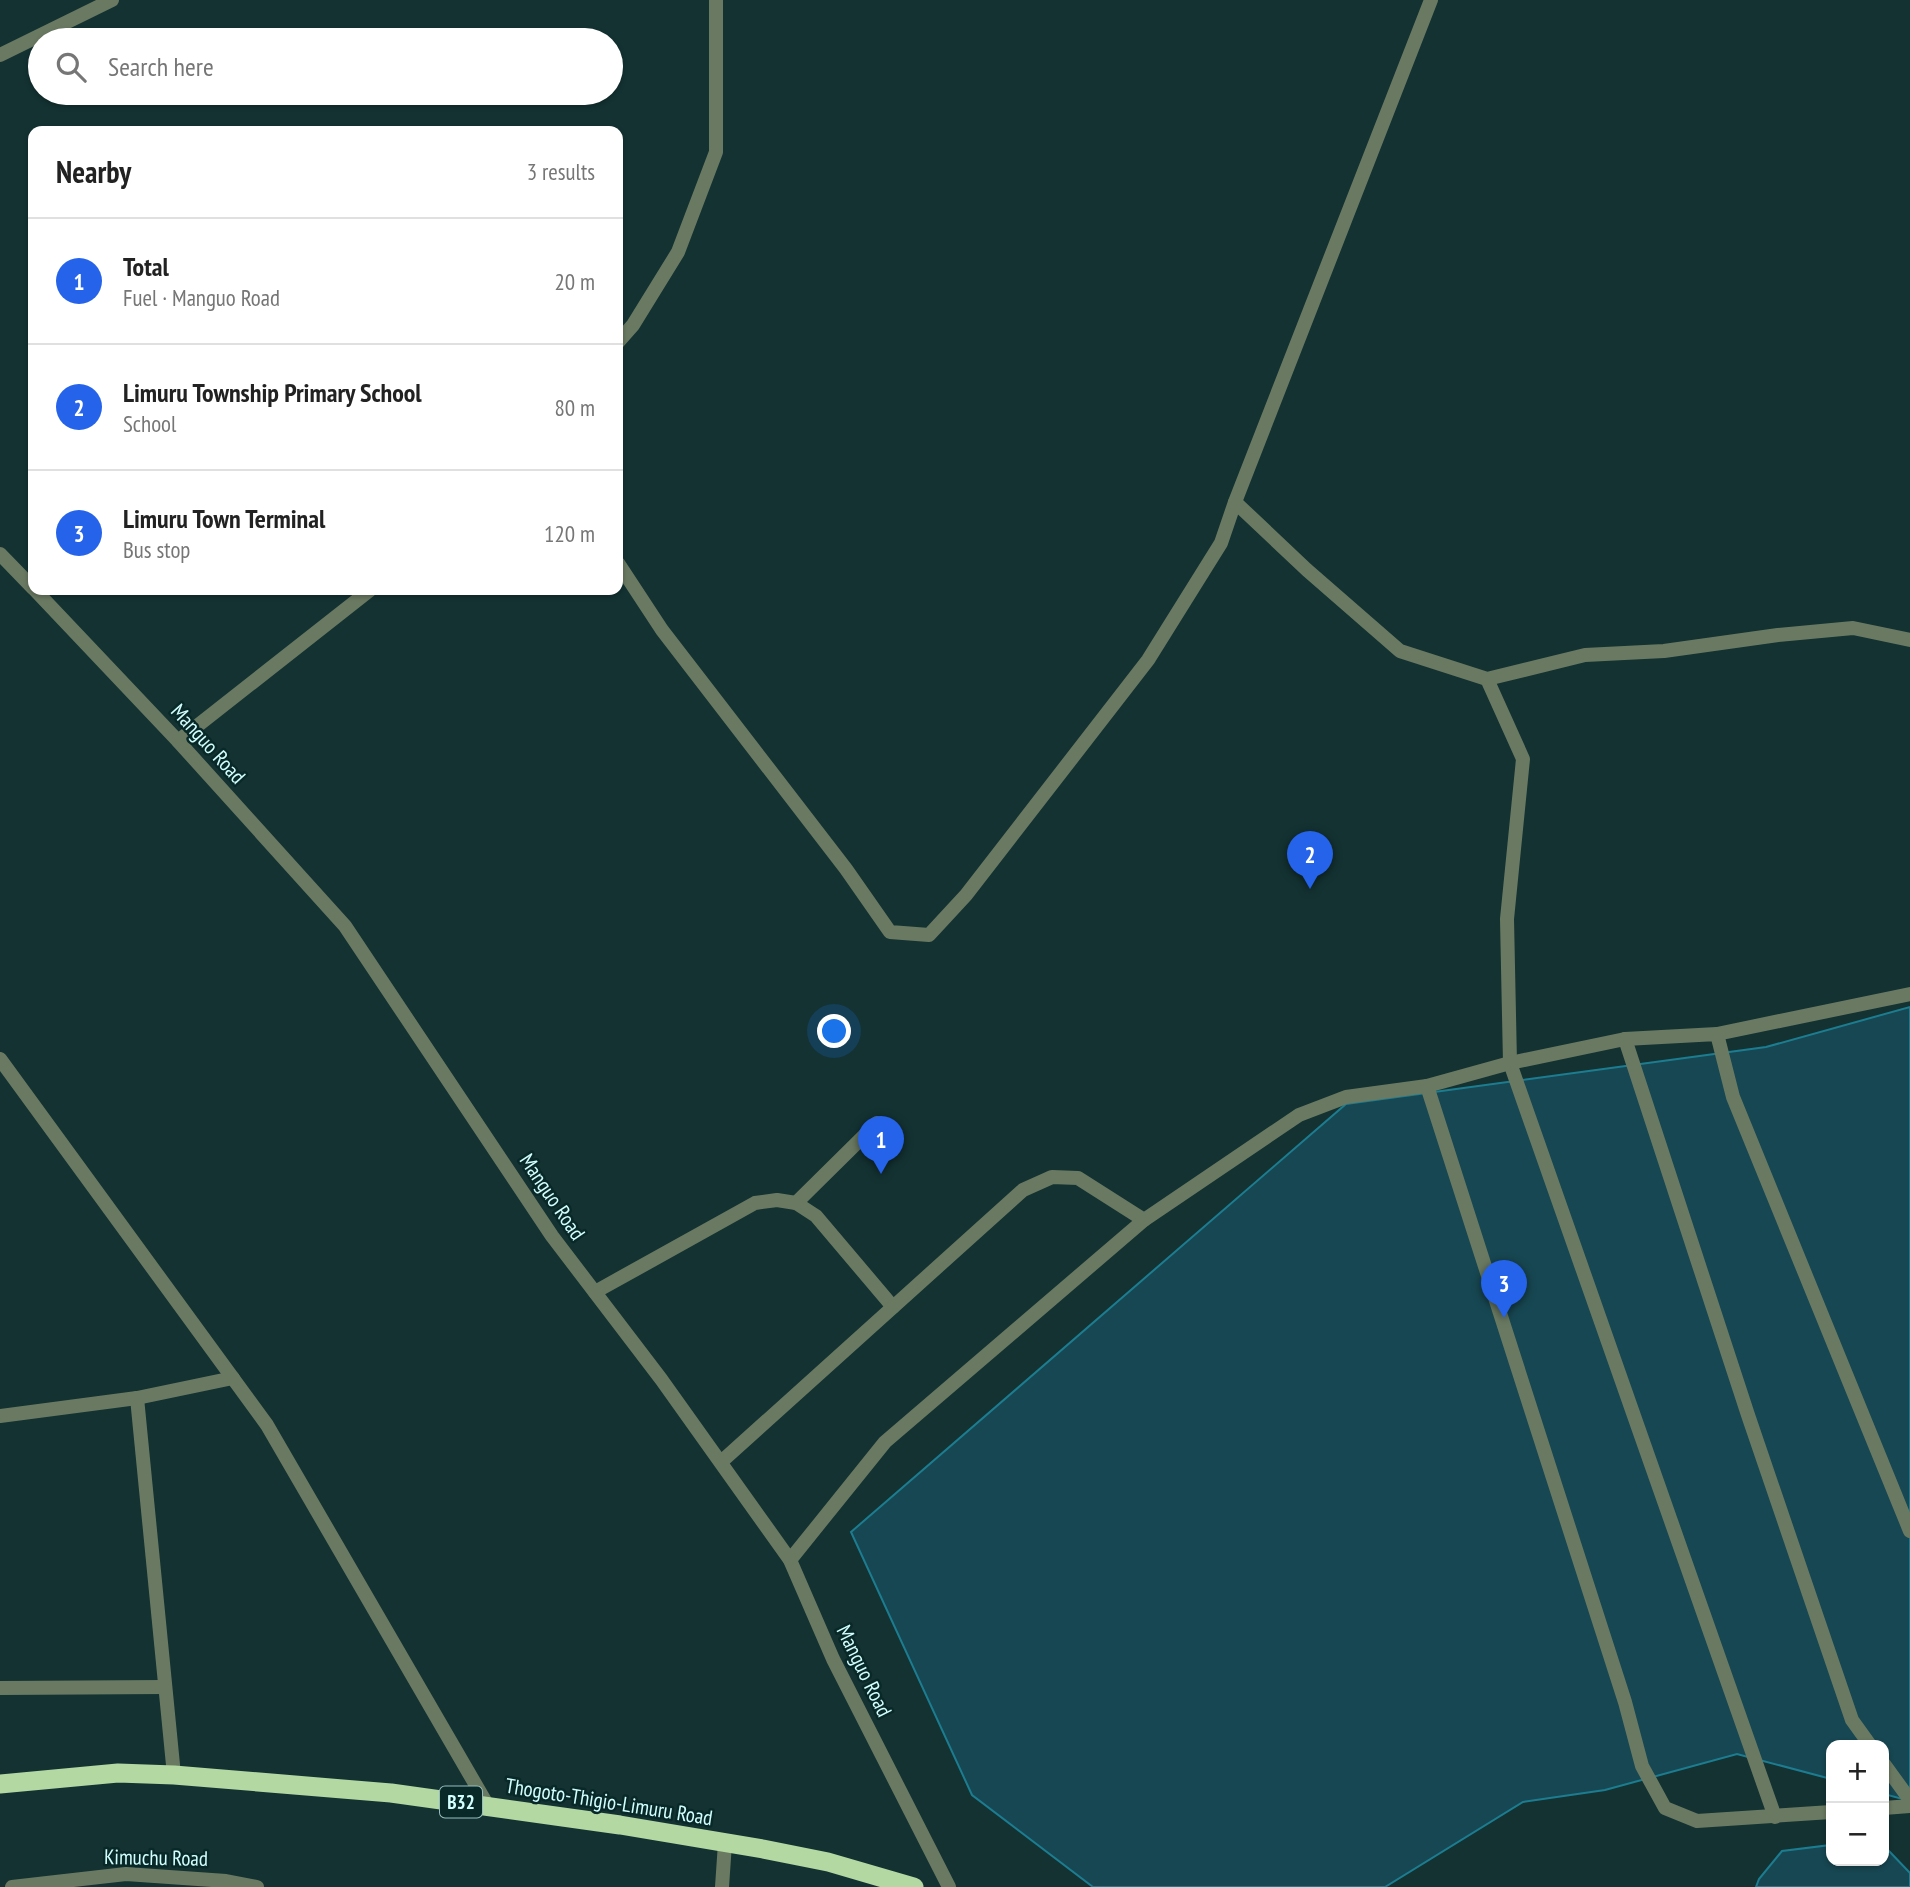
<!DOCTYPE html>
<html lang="en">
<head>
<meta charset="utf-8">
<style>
  body { margin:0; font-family:"PT Sans Narrow",sans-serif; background:#f6f6f6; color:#222 }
  .controls { position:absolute; right:21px; bottom:21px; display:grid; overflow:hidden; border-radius:14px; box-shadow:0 2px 5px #0004 }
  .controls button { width:63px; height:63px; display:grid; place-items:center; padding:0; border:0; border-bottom:2px solid #e0e0e0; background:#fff; color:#222; font:35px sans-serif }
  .you { position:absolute; left:835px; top:1032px; width:24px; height:24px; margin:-18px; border:5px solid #fff; border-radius:50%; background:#1a73e8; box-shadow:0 0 0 10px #1a73e833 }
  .badge { display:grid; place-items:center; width:46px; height:46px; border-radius:50%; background:#2563eb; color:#fff; font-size:23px; font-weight:700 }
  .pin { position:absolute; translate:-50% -58px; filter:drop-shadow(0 2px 4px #0008) }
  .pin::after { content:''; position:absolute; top:37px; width:24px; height:21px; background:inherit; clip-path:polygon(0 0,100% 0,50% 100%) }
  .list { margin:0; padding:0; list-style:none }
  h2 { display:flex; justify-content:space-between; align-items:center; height:91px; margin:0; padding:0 28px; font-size:30px }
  h2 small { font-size:23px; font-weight:400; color:#767676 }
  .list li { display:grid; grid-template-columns:46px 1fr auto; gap:21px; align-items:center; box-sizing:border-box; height:126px; padding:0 28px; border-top:2px solid #e0e0e0 }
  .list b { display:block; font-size:26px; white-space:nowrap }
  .list p { margin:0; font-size:23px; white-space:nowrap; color:#767676 }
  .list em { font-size:23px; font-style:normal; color:#767676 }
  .icon { flex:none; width:38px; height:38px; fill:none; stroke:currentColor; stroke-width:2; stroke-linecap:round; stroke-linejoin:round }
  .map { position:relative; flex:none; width:1910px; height:1887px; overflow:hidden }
  .search { position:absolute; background:#fff; box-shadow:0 2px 5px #0004; left:28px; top:28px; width:595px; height:77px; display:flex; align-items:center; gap:18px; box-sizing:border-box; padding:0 24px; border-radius:38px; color:#767676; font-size:26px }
  .panel { position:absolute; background:#fff; box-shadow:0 2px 5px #0004; left:28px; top:126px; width:595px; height:469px; border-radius:14px }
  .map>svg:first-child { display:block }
  .building { fill:#174752; stroke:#1c7d91; stroke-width:2 }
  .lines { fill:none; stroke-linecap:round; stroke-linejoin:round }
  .service { stroke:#6a7a62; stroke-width:14 }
  .minor { stroke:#6a7a62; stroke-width:14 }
  .trunk { stroke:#b3d8a2; stroke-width:19 }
  .labels { text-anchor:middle; stroke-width:5; stroke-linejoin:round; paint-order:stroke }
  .shield { fill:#092828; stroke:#96bebd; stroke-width:2 }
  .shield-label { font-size:19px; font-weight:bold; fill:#d2fefd }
  .street-label { font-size:21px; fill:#d2fefd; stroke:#092828 }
</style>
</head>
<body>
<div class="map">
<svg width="1910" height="1887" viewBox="0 0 1910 1887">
  <rect width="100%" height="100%" fill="#143232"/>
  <g class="building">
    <path d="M1910,1007V1801L1884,1794V1745H1831V1779L1737,1754L1605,1790L1523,1802L1385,1887H1093L972,1795L851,1532L1346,1104L1766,1047Z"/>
    <path d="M1831,1845V1861H1884V1849L1888,1850L1910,1873V1887H1756L1759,1879L1782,1851Z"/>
  </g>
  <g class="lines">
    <g class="service">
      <path d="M0,55L112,0"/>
      <path d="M1235,502L1307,570L1400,651L1487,679L1585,655L1664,651L1778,635L1853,628L1910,640"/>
      <path d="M618,563L662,630L846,869L890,932L929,935L966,895L1148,660L1221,543L1235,502L1431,0"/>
      <path d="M1487,679L1523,759L1507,919L1510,1063L1775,1817"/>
      <path d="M1717,1034L1910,994"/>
      <path d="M1625,1039L1748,1415L1852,1720L1870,1745"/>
      <path d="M1427,1086L1625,1702L1642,1766L1665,1808L1697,1821L1831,1812"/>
      <path d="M796,1203L877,1123"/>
      <path d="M595,1292L755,1203L777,1200L796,1203L816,1216L893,1307"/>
      <path d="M137,1398L174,1775"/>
      <path d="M0,1416L137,1398L233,1378"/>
      <path d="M721,1462L1023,1190L1052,1177L1078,1178L1144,1220"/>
      <path d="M790,1560L885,1442L1144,1220L1299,1115L1346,1097L1427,1086L1510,1063L1625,1039L1717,1034L1733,1097L1910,1531"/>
      <path d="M0,1688L165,1687"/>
      <path d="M1884,1764L1910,1800"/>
      <path d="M1884,1808L1910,1806"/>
    </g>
    <g class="minor">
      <path d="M618,342L633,325L678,252L716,152V0"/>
      <path d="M0,554L33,588"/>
      <path d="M35,590L178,741L345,926L552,1236L661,1379L790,1560L833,1659L949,1887"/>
      <path d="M178,741L370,590"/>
      <path d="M0,1059L267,1425L488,1806"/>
      <path d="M12,1887L126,1874L226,1881L257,1887"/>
      <path d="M722,1887L725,1843"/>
    </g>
    <path class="trunk" d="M0,1784L118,1773L174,1775L391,1793L620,1825L763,1849L828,1862L914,1887"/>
  </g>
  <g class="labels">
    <rect class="shield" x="440" y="1786.5" width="42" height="31" rx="5"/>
    <g class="shield-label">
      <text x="461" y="1809">B32</text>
    </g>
    <g class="street-label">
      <text transform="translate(208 744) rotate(48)" y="7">Manguo Road</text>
      <text transform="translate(552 1197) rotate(56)" y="7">Manguo Road</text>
      <text transform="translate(864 1671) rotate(64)" y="7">Manguo Road</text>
      <text transform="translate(609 1802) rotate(9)" y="7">Thogoto-Thigio-Limuru Road</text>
      <text transform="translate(156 1858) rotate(1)" y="7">Kimuchu Road</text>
    </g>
  </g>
</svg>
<div class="controls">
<button>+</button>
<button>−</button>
</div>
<div class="you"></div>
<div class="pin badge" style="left:881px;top:1174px">1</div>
<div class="pin badge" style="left:1310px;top:889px">2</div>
<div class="pin badge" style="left:1504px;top:1318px">3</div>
<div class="search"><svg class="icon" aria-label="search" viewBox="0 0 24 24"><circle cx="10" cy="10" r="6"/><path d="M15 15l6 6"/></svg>Search here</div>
<section class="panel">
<h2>Nearby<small>3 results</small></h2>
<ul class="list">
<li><span class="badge">1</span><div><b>Total</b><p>Fuel · Manguo Road</p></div><em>20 m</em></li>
<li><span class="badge">2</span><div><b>Limuru Township Primary School</b><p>School</p></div><em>80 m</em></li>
<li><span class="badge">3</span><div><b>Limuru Town Terminal</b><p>Bus stop</p></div><em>120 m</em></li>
</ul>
</section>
</div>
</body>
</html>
